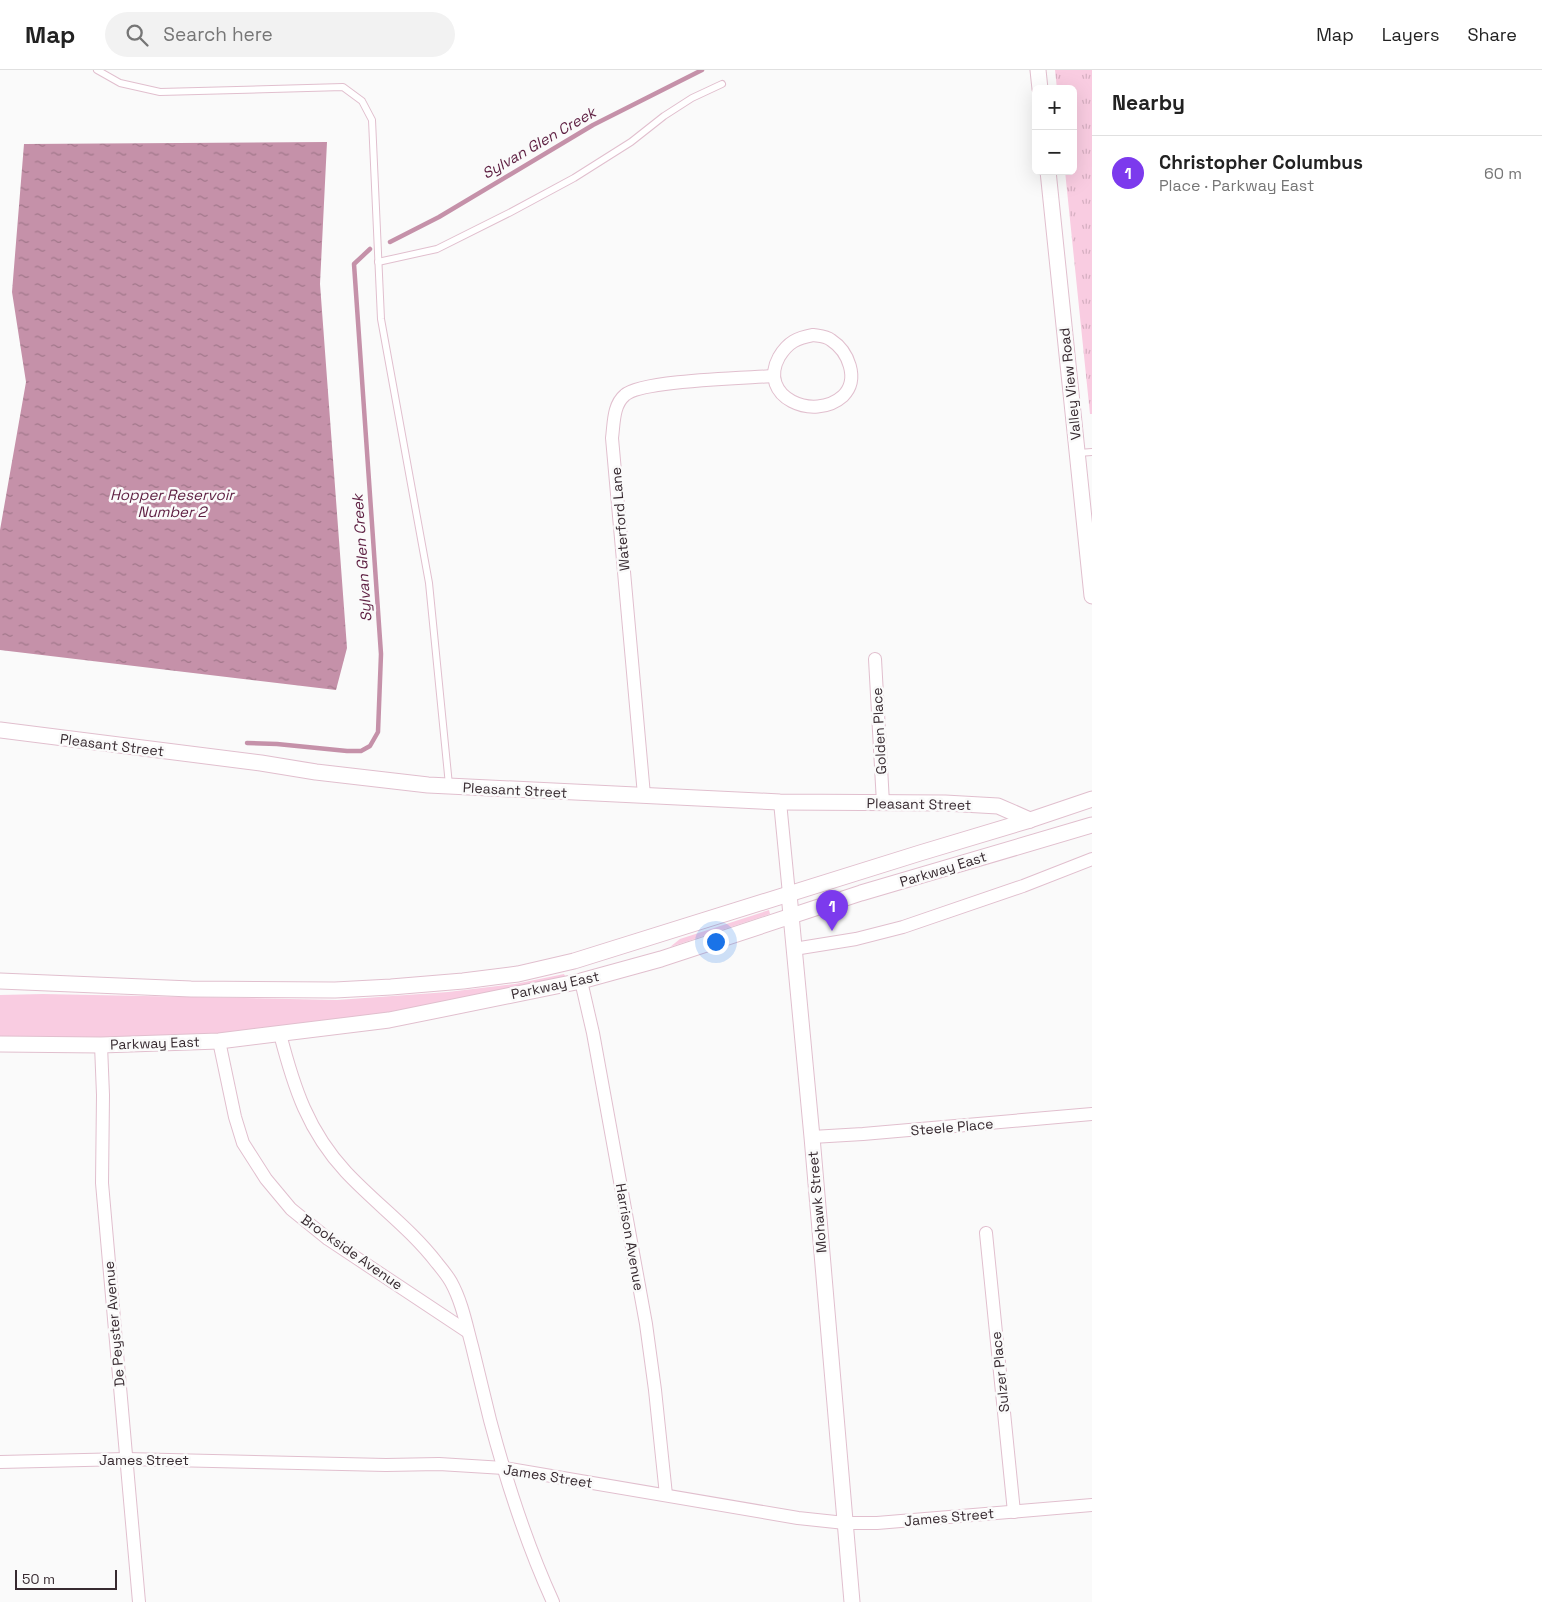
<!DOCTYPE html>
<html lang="en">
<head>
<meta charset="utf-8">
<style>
  body { margin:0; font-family:"Space Grotesk",sans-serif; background:#f2f2f2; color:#222 }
  .controls { position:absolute; right:15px; top:15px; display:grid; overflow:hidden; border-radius:8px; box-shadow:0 5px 20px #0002 }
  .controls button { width:45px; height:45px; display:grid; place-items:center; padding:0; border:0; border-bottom:1px solid #e0e0e0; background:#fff; color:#222; font:25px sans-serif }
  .scale { position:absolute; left:15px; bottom:12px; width:102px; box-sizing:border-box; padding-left:5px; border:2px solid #372a30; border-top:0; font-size:14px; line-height:18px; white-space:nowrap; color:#372a30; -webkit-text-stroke:4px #fafafa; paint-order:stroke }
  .you { position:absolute; left:715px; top:871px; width:18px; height:18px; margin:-12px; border:4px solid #fff; border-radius:50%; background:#1a73e8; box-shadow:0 0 0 8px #1a73e833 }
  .badge { display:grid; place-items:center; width:32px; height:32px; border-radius:50%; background:#7c3aed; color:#fff; font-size:16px; font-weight:700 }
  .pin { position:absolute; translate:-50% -41px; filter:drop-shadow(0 1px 2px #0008) }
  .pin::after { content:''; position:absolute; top:26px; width:18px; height:15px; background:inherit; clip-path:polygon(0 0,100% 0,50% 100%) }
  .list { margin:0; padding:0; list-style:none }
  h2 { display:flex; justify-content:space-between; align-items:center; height:65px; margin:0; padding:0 20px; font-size:21px }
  h2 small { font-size:16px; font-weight:400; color:#767676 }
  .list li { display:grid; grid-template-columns:32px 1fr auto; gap:15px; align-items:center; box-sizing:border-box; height:75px; padding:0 20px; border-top:1px solid #e0e0e0 }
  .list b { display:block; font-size:19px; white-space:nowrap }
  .list p { margin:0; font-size:16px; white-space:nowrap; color:#767676 }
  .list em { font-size:16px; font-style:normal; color:#767676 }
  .icon { flex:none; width:28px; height:28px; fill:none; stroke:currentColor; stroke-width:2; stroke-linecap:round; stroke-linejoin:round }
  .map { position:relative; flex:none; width:1092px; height:1532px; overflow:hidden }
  header { display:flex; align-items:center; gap:30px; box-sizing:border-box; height:70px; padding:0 25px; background:#fff; border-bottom:1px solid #e0e0e0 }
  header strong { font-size:24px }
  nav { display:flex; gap:28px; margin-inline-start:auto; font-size:18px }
  .search { width:350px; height:45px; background:#f2f2f2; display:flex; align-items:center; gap:12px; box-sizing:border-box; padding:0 18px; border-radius:28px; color:#767676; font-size:19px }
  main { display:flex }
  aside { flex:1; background:#fff }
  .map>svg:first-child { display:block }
  .grass { fill:#f9cce1 }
  .park { fill:url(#park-tufts) }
  .water { fill:url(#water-ripples) }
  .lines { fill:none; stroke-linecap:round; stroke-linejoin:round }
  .stream { stroke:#c591a9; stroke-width:4.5 }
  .service-casing { stroke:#e1bfce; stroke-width:8 }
  .minor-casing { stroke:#e1bfce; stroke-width:14 }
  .tertiary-casing { stroke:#e1bfce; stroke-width:17 }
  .service { stroke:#fff; stroke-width:6 }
  .minor { stroke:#fff; stroke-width:12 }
  .tertiary { stroke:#fff; stroke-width:15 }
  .labels { text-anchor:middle; stroke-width:5; stroke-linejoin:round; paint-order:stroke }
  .street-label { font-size:14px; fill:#372a30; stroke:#fafafa }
  .water-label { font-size:15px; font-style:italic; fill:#5d1e41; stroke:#fafafa }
</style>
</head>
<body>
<header>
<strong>Map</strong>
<div class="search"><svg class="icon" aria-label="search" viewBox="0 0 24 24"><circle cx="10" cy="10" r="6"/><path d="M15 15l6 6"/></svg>Search here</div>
<nav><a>Map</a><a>Layers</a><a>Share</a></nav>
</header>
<main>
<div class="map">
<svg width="1092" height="1532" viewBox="0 0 1092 1532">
  <defs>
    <pattern id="park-tufts" width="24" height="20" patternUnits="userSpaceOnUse" patternTransform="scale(1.25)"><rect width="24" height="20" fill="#f9cce1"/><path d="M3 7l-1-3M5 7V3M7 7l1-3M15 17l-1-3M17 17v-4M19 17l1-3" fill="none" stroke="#d6afc1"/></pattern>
    <pattern id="water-ripples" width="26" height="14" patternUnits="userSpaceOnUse" patternTransform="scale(1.25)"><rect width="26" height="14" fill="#c591a9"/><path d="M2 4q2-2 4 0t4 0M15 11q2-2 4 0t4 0" fill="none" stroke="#a1778a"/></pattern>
  </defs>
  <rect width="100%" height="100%" fill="#fafafa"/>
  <g class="grass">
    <path d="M769,840L770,844L670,877L680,869Z"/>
    <path d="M564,904L565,906L563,908L399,941L253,962L127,968H47L0,966V925L43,924L337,930L448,922L515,914Z"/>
  </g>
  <path class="park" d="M1055,0H1092V344H1090L1065,101H1073V19H1057Z"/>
  <path class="water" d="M327,72L320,214L347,578L336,620L0,580V460L26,312L12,222L24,74Z"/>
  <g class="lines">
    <g class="stream">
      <path d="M390,172L439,147L593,55L702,0"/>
      <path d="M247,673L277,674L347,681H361L370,676L378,662L381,584L354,194L370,179"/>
    </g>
    <g class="service-casing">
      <g id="service">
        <path d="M97,0L120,13L160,22L343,17L362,31L372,50L381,249L429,513L449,715"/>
        <path d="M378,192L437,179L509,143L574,108L631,72L664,46L692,28L722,14"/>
        <path d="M1078,383L1092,382"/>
      </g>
    </g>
    <g class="minor-casing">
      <g id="minor">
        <path d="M813,265C819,266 826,266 831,270C848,281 860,309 843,326C814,352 757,327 779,287C788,272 797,268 813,265Z"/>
        <path d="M875,589L883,733"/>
        <path d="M644,725L612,368C614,353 613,335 625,325C641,310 747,308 773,306"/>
        <path d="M780,732L789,824"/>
        <path d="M794,879L856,869L903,857L1023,816L1092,789"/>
        <path d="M581,911L593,963L646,1254L655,1320L666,1425"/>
        <path d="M280,964C294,1018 308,1061 346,1102C376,1134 411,1159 437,1193C442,1199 447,1205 451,1212C462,1232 466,1254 472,1276C478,1301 484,1325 490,1350C506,1410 527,1475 553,1532"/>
        <path d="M219,971L235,1047L243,1073L266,1109L291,1139L328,1169L468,1262"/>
        <path d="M101,975L103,1025L102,1113L139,1532"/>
        <path d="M812,1067L863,1064L1092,1044"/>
        <path d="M986,1163L1014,1442"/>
        <path d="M0,1392L126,1389L386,1395L439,1394L504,1398L798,1448L845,1453H877L1092,1435"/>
      </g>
    </g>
    <g class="tertiary-casing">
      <g id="tertiary">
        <path d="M1038,0L1040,19"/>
        <path d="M1048,101L1092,526"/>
        <path d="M0,660L261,693L316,702L428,715L780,732L945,733L998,736L1030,750"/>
        <path d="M789,824L812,1067L852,1532"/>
        <path d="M0,911L191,919L335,920L391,917L463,911L518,904L574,891L920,783L1030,750L1092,729"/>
        <path d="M0,974L101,975L219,971L389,950L581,911L661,889L861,823L1092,755"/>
      </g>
    </g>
    <use href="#service" class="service"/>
    <use href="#minor" class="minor"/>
    <use href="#tertiary" class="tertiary"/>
  </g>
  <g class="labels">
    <g class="street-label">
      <text transform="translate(1070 314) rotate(-96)" y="5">Valley View Road</text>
      <text transform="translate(620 449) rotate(-95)" y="5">Waterford Lane</text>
      <text transform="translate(879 661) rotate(-93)" y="5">Golden Place</text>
      <text transform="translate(112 675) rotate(7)" y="5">Pleasant Street</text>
      <text transform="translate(515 720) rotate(3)" y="5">Pleasant Street</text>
      <text transform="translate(919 734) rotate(1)" y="5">Pleasant Street</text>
      <text transform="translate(943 799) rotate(-17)" y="5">Parkway East</text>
      <text transform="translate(555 915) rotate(-12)" y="5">Parkway East</text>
      <text transform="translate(155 973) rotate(-2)" y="5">Parkway East</text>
      <text transform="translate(952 1057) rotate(-5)" y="5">Steele Place</text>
      <text transform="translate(817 1132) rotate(-95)" y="5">Mohawk Street</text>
      <text transform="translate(630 1167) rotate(80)" y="5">Harrison Avenue</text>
      <text transform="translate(352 1182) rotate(35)" y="5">Brookside Avenue</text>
      <text transform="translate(114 1254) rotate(-95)" y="5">De Peyster Avenue</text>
      <text transform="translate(1000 1302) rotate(-96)" y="5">Sulzer Place</text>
      <text x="144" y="1395">James Street</text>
      <text transform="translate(548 1406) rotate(9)" y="5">James Street</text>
      <text transform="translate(949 1447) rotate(-5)" y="5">James Street</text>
    </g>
    <g class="water-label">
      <text transform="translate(539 73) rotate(-30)" y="5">Sylvan Glen Creek</text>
      <text x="172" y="430">Hopper Reservoir<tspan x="172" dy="17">Number 2</tspan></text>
      <text transform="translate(362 488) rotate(-94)" y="5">Sylvan Glen Creek</text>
    </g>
  </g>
</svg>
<div class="controls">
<button>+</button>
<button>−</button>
</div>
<div class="scale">50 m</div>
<div class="you"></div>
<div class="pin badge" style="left:832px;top:861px">1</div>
</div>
<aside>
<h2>Nearby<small></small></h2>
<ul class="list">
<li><span class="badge">1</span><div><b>Christopher Columbus</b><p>Place · Parkway East</p></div><em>60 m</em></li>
</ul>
</aside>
</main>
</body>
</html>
